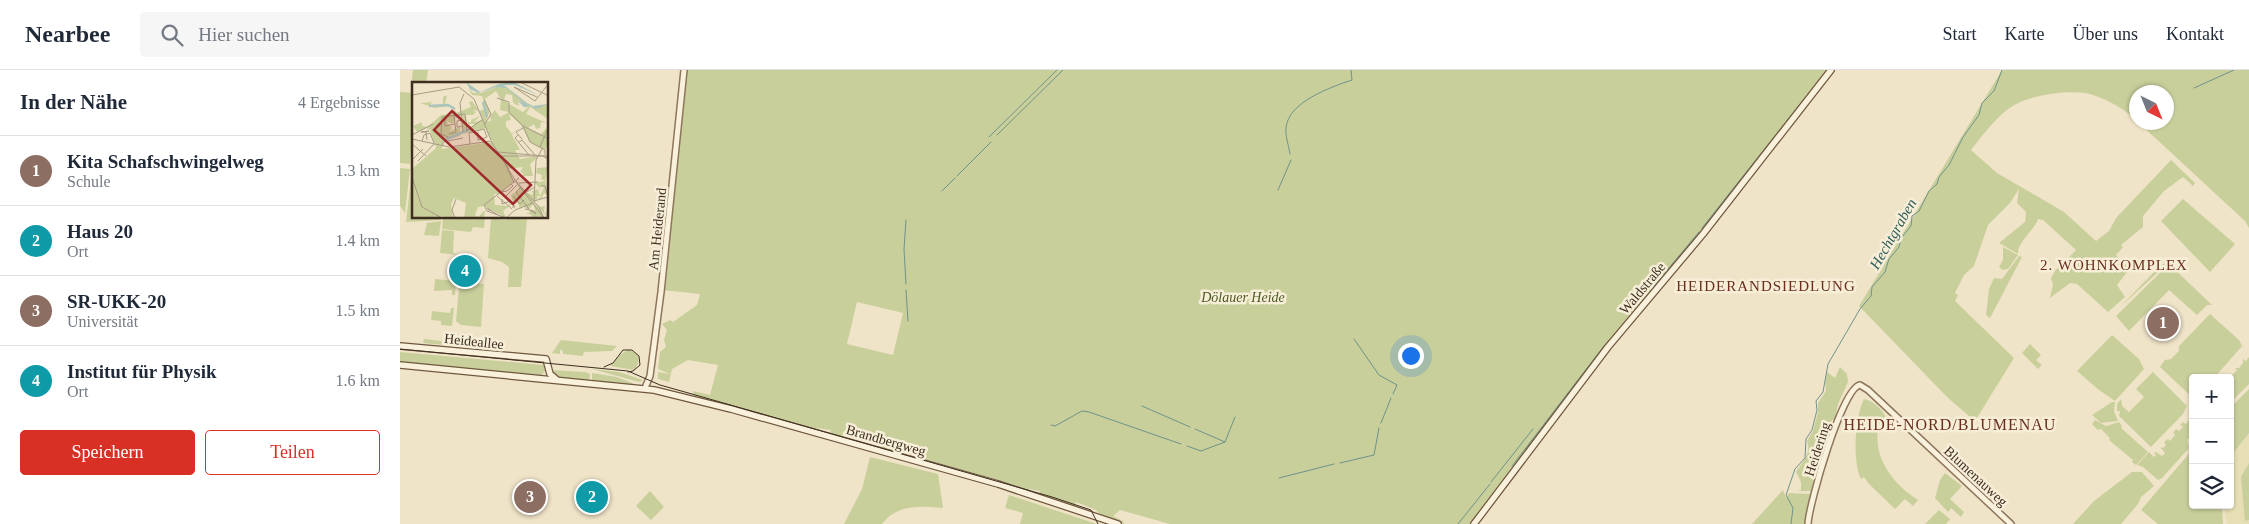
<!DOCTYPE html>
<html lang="de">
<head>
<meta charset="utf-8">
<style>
  body { margin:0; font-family:"Times New Roman",serif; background:#f6f6f7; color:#1f2937 }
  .controls { position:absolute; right:15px; bottom:15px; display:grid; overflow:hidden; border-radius:5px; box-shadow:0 1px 4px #0004 }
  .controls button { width:45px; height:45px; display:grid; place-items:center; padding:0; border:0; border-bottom:1px solid #e0e1e3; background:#fff; color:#1f2937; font:25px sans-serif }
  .compass { position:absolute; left:1729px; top:15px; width:45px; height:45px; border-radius:50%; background:#fff; box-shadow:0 1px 4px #0004; rotate:137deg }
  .you { position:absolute; left:1010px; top:285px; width:18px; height:18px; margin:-12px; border:4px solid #fff; border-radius:50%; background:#1a73e8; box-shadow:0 0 0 8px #1a73e833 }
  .badge { display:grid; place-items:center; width:32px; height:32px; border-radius:50%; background:#d93025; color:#fff; font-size:16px; font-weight:700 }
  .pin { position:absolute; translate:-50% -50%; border:2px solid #fff; box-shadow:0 1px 5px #0006 }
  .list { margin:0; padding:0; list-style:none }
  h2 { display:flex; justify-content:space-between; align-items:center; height:65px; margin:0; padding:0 20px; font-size:21px }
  h2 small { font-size:16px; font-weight:400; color:#747a83 }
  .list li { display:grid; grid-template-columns:32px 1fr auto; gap:15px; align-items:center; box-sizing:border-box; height:70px; padding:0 20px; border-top:1px solid #e0e1e3 }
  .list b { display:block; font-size:19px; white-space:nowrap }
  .list p { margin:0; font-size:16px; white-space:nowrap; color:#747a83 }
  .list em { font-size:16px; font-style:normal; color:#747a83 }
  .actions { display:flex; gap:10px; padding:15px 20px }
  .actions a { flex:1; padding:11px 0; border:1px solid #d93025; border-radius:5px; text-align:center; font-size:18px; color:#d93025 }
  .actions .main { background:#d93025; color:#fff }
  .icon { flex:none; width:28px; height:28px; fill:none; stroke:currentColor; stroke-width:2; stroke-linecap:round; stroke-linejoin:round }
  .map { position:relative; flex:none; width:1849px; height:454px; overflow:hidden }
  header { display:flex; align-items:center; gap:30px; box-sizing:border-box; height:70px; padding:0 25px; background:#fff; border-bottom:1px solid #e0e1e3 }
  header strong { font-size:24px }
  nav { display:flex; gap:28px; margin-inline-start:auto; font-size:18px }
  .search { width:350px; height:45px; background:#f6f6f7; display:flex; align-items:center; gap:12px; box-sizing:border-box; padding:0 18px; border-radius:5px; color:#747a83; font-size:19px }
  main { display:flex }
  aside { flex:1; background:#fff }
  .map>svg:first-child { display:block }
  .farmland { fill:#e6deb5 }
  .green { fill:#c9cf9b; fill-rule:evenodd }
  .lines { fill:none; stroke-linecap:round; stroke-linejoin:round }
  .stream { stroke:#6f938a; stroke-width:1 }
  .tertiary-casing { stroke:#8d765c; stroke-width:8 }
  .secondary-casing { stroke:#6f573f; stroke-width:8 }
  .tertiary { stroke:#faf1dc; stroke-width:5 }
  .secondary { stroke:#faf1dc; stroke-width:5.5 }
  .tram { stroke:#3d2e20; stroke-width:1 }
  .labels { text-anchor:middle; stroke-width:5; stroke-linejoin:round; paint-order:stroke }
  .street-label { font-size:14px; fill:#3d2e20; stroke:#f7eed8 }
  .park-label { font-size:14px; font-style:italic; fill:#4d5a26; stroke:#f7eed8 }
  .water-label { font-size:15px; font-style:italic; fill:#2f5d5a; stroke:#f7eed8 }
  .neighbourhood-label { font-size:15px; letter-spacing:1px; fill:#6b2e1e; stroke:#f7eed8 }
  .quarter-label { font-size:16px; letter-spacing:1px; fill:#6b2e1e; stroke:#f7eed8 }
  .inset-river { fill:none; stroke:#a9c4bc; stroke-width:2.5 }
  .inset-road { fill:none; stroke:#a89b85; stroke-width:1 }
  .view { fill:#9e2a2b; fill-opacity:0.15; stroke:#9e2a2b; stroke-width:2.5 }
  .inset-edge { fill:none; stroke:#3d2e20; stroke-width:2.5 }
</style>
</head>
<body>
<header>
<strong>Nearbee</strong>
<div class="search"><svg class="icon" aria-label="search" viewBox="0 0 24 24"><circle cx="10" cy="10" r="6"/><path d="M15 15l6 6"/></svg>Hier suchen</div>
<nav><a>Start</a><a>Karte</a><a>Über uns</a><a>Kontakt</a></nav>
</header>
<main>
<aside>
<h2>In der Nähe<small>4 Ergebnisse</small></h2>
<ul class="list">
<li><span class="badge" style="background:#8d6e63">1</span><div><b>Kita Schafschwingelweg</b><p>Schule</p></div><em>1.3 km</em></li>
<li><span class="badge" style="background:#0f9aa8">2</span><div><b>Haus 20</b><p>Ort</p></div><em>1.4 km</em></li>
<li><span class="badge" style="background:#8d6e63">3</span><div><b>SR-UKK-20</b><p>Universität</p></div><em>1.5 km</em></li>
<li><span class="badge" style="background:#0f9aa8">4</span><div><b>Institut für Physik</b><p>Ort</p></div><em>1.6 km</em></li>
</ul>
<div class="actions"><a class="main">Speichern</a><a>Teilen</a></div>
</aside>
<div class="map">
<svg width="1849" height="454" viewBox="0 0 1849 454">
  <rect width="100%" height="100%" fill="#f0e4c8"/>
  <path class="farmland" d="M1849,363V393L1841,407L1846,451L1849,450V454H1827L1824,435H1830V387Z"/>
  <g class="green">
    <path d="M13,0H28L26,14H14V17H11Z"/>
    <path d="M285,0H1429L1304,159L1207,276L1070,454H770L720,440L713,446L723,451L724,454L703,447L696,440L676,432L675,435L692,443L632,422L639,424L640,421L629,419L628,421L516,389L517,387L501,380L499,384L478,379L479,373L447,363L443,362L442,368L430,365L431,360L415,358L414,360L295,327L293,321L310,325L318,295L288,290L272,299L269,312L258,309V302L270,304L258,299L260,282L266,277L264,270L267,260L262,254L270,250L273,252L297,235L300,224L262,220ZM457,232L503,243L493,285L447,274Z"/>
    <path d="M1602,0H1849V158L1845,151L1739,53L1766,52V22H1736V50C1725,39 1702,26 1685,23C1662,20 1626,25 1607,40C1594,50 1581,67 1571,80L1597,103L1664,142L1696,171L1709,161L1716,148L1771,90L1795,113L1793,116L1783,107L1764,121L1743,146V157L1721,175L1723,177L1716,185L1733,202L1728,201L1717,215L1725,227L1708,242L1677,214L1670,213L1650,228L1653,215L1651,208L1655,201L1676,180L1643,150L1638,149C1634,161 1617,172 1618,184L1599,173L1625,152L1626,142L1617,133L1619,119L1610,133L1588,155L1574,196L1564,205L1555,223L1558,225L1555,231L1614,288L1575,351L1548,328L1459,236Z"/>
    <path d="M0,22L14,23L10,94L0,93Z"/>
    <path d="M0,98L10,99L5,143L0,136Z"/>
    <path d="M12,99L14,148H41V150L6,152Z"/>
    <path d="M1783,129L1835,174L1810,202L1761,151Z"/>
    <path d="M43,148H85L84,158L73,157L71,162L42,159Z"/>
    <path d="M91,148L105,150L109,148H127L121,217H108L109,197L102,192L88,188Z"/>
    <path d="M41,151L39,166L24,165L27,153Z"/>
    <path d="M42,160L54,161L53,183L58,185L40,183Z"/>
    <path d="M1603,177L1618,185L1608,199L1603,200L1599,197L1603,190Z"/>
    <path d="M1619,186L1622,187L1590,248L1586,245L1589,219L1594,208L1602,209Z"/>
    <path d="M1763,194H1767L1719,238L1759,197Z"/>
    <path d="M1769,194L1812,235H1807L1797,245L1769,220L1729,261L1716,246Z"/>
    <path d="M35,209L56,211L55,225H52V220L34,221Z"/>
    <path d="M65,212L84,214L81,257L61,255L56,251L59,218Z"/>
    <path d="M51,238H54L52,256L41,255V251L31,250L32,241L50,243Z"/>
    <path d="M1810,244L1839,270L1842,276L1814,308H1793V328L1760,297L1765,290L1771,289L1779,281V276Z"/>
    <path d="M1712,265L1739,289L1744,299L1715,331L1699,320L1677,301Z"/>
    <path d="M24,269L83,276L93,275L97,270L95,280L23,273Z"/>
    <path d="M161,270L217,276L212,281L184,282L183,286L163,284V281L160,280V284L152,283Z"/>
    <path d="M1630,274L1641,285L1636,290L1642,295L1638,299L1622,283Z"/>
    <path d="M228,280C239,282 242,291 234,300L210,296L221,284Z"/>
    <path d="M0,282L144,295L145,301L140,307L0,293Z"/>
    <path d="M1849,287V314L1830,333V308L1827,306H1831L1837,300L1835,298H1839L1843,293V289L1846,291Z"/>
    <path d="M1440,297L1447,304L1448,312L1438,334L1435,348L1429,353L1419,384L1411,421H1397L1401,420V412L1396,402C1402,393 1412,382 1407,371L1413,361L1418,342V333L1426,321L1425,309L1427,302L1435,308Z"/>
    <path d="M192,299L219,302L243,310L239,312Z"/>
    <path d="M150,300L185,302L190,304L189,312L156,307Z"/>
    <path d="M1753,302L1787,336L1783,344L1751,377L1719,346L1720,341H1717V334L1721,329L1722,336L1729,342L1744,327L1736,319Z"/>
    <path d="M192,303L217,307L237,315L192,311Z"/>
    <path d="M1849,319V363L1830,387V338Z"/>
    <path d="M1464,329C1474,331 1483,340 1487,350L1481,349C1468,382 1492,414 1518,430L1513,436L1505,429L1495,439L1469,414L1464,407L1461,409C1452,390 1455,347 1464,329Z"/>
    <path d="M1712,332H1715L1714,341L1718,351L1701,353L1692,345Z"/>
    <path d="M1791,348L1793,369L1789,368L1787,370L1789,378L1762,408L1758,410L1743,397L1737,395L1749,382L1754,387L1756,385L1754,383L1756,382L1762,386L1765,383L1760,377L1763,378L1766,375L1764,372L1768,369L1770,371L1775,365L1773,363L1776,359L1779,361L1783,357L1780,355L1783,352L1786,354Z"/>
    <path d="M1695,350L1706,356L1719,352L1722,356L1721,358L1748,382L1736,395L1732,392L1733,390L1709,370L1710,368L1701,359L1698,360L1692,354Z"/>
    <path d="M1793,379V435H1822L1823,454H1758L1741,440Z"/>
    <path d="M470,387L538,404L543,438C520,436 497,434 482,454H444L462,419Z"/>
    <path d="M1849,393V450L1845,451L1841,407Z"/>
    <path d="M1732,402H1742L1754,416L1741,427L1738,434L1721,454H1673L1694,431Z"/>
    <path d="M1545,403L1562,416L1550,429L1564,442L1561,447L1551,438L1548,442L1535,428L1540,410Z"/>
    <path d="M1383,420L1386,428L1389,423L1411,424L1407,454H1352Z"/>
    <path d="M250,421L264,437L251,450L236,436Z"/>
    <path d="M609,425L697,454H620L623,443L605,438Z"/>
    <path d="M1539,440L1550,449L1546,454H1525Z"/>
  </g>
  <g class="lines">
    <g class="stream">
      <path d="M1794,18L1834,0"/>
      <path d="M597,65L663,0"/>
      <path d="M589,67L657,0"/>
      <path d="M890,84C889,76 885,66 886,58C888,32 931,17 952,10L951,0"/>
      <path d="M557,106L591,72"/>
      <path d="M878,120L891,90"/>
      <path d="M542,121L555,108"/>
      <path d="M1302,158L1427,0"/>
      <path d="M1263,205L1299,162"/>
      <path d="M506,214L504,179L506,150"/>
      <path d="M506,220L508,251"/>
      <path d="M1234,241L1261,208"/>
      <path d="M954,269L979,305L997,315L993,324"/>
      <path d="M1205,275L1232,244"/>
      <path d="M742,336L790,357"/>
      <path d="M981,353L991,328"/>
      <path d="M651,355L655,356L682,341L689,342L781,374"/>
      <path d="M795,359L825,372"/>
      <path d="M787,376L801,381L825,372L835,347"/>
      <path d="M940,393L974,385L979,358"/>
      <path d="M1112,396L1204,276"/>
      <path d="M879,408L934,394"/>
      <path d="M1091,412L1133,359"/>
      <path d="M1058,454L1090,414"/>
      <path d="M1391,454L1393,438L1386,425L1395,399L1405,388L1406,369L1412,360L1417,340L1416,331L1423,322L1428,294L1460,239L1471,226L1472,217L1485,202L1489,189L1499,177L1501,168L1511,156L1512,146L1519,141L1529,121L1537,114L1539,107L1549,95L1563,67L1579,45L1582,33L1594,21L1602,0"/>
    </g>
    <g class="tertiary-casing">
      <g id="tertiary">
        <path d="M245,318L250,306L261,222L284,0"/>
        <path d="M1408,454C1409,434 1442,318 1460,315L1468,320L1611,454"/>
      </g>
    </g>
    <g class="secondary-casing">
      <g id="secondary">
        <path d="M0,276L146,289L150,304L156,309"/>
        <path d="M0,295L254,320L331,339L598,414L718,454"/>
        <path d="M1074,454L1208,277L1303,164L1431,0"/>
      </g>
    </g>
    <use href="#tertiary" class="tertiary"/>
    <use href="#secondary" class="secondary"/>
    <g class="tram">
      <path d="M0,279L228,301L260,315L292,324L652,427L691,440L698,454"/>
      <path d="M204,297L213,293L223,280H232L239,286L240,295L233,301L228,302"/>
    </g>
  </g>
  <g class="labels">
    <g class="street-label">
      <text transform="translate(257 159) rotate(-84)" y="5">Am Heiderand</text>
      <text transform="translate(1242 218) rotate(-50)" y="5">Waldstraße</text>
      <text transform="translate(74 271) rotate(6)" y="5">Heideallee</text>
      <text transform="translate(486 370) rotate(16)" y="5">Brandbergweg</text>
      <text transform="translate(1417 379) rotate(-72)" y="5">Heidering</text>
      <text transform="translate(1576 406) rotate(43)" y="5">Blumenauweg</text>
    </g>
    <g class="park-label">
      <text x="843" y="232">Dölauer Heide</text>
    </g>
    <g class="water-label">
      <text transform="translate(1493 164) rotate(-60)" y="5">Hechtgraben</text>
    </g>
    <g class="neighbourhood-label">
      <text x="1714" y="200">2. WOHNKOMPLEX</text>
      <text x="1366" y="221">HEIDERANDSIEDLUNG</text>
    </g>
    <g class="quarter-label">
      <text x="1550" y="360">HEIDE-NORD/BLUMENAU</text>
    </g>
  </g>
  <g transform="translate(12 12)">
    <rect width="136" height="136" fill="#f0e4c8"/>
    <path d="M87,4L96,7L121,26L136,22V37L118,25L114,32L135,41L129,40L128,46L124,47L122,42L116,46L129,52L136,44V62L133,68L118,60L109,43L100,53L108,68H103L108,77L127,74L118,82L121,94H111V91L115,92L108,90L111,85L96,87L102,99L88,112H82L83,123L95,124L101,120L99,113L108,107L103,99L115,111L121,113L120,109L126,107L128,114L132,105H128L129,108L123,101L133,99L129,97L130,93L124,91L125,86L136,85L133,99L136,114L132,111L130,116L129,117L126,116L130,114H125L126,120L125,117L122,120L126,125L133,124L132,129L133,133L136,123V136H135L128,126L131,136H119L120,133L113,131H117L118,128L123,130L122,121L116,128L111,124L108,127L106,121H101L91,129L94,136L72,124L66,125L63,133L66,135L73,128L72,136H52L54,121L42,116L39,122L41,136L27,134L29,136H0V87L24,66L18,48L14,46L5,50L1,44L10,40V44L16,45L29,33L39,32L43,28L36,24L23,26L8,21L20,20L18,23L23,25L31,23V15L35,13L33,22L42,25L44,31L59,25L57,20L60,19L67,29L74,27L70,14L60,13L56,5L61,11H69ZM84,9L89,18L88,28L97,30L88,35L83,28L78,34L79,39L74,40L78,29L73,17ZM94,12L100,13L101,21L107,24L106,18L116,25L111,30L97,22L92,18ZM60,28L67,29L71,38L62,40L68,34L59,38V41L56,39V42H63L51,52L74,46L80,60L30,67L31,59L48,54V44L37,50L40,46L34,39L41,42L43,36L50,34L51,50L55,46L54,33H66H61L64,30ZM97,32L109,43L100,52L94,44V39L99,38Z" fill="#c9cf9b" fill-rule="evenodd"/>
    <path d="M54,0L68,10L87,2L102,0L126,13L103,3H92L115,21L121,24L136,22L124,27L114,22L116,25H112L105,18L114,22L94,6L84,5L66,11L58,7Z" fill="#a9c4bc"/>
    <path class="inset-river" d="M71,20L75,35M17,24L36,23L43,27M33,58L60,46"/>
    <path class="inset-road" d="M108,0L137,14M47,5L62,17L79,58M0,13L47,5M125,15L102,5L123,19L137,1M85,16L97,20V30L111,44L137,57M72,18L79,32L73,42M30,35L53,32L55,49M30,35L29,52L36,55M33,36V44L43,42M50,38L45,39V45L51,44M111,44L118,60L133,68V74H137M54,49L70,38M14,50H9L17,49L14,50L15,58M51,50L48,21L52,12M37,52L44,50L42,34M0,53L21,42M106,53L103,56L117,73M0,57L37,65L79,59M110,57L104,50L111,46M10,59L12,53L18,51L22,61M79,59L103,98L127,125L132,136M107,60L110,58L123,73M0,62L14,74M58,62L57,51L72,47L75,55L66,58V50M31,64V60L51,56M128,65L137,44M86,70L132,74L137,78M90,74H131L137,78M90,74L102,101M0,78L11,67M6,79L22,62M0,95L10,125L30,136M102,97L132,136M107,101L126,100M108,106L104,110L117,127M90,110L95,109L101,104L99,102M85,114L100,127M101,114L108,122L112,118M108,114L123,105M93,115L105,103M90,117V122L99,119L103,125H100M122,119L124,78L130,67M122,119L136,115L133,104H129M72,123L107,96M72,123L75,129L94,136M113,127L122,129L124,132L118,128M78,129L75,126L86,133M43,136L40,128L44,117M94,136L103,128L121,121"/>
    <path class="view" d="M40,29L119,103L101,122L22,48Z"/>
    <rect width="136" height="136" class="inset-edge"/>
  </g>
</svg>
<div class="controls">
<button>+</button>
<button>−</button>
<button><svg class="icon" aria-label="layers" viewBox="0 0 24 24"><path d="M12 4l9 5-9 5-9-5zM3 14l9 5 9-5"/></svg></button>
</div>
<svg class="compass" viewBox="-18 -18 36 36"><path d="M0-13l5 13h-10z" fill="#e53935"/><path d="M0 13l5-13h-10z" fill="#747a83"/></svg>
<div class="you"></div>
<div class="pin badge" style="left:1763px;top:253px;background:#8d6e63">1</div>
<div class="pin badge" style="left:192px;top:427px;background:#0f9aa8">2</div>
<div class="pin badge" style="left:130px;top:427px;background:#8d6e63">3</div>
<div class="pin badge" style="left:65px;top:201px;background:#0f9aa8">4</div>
</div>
</main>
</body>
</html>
